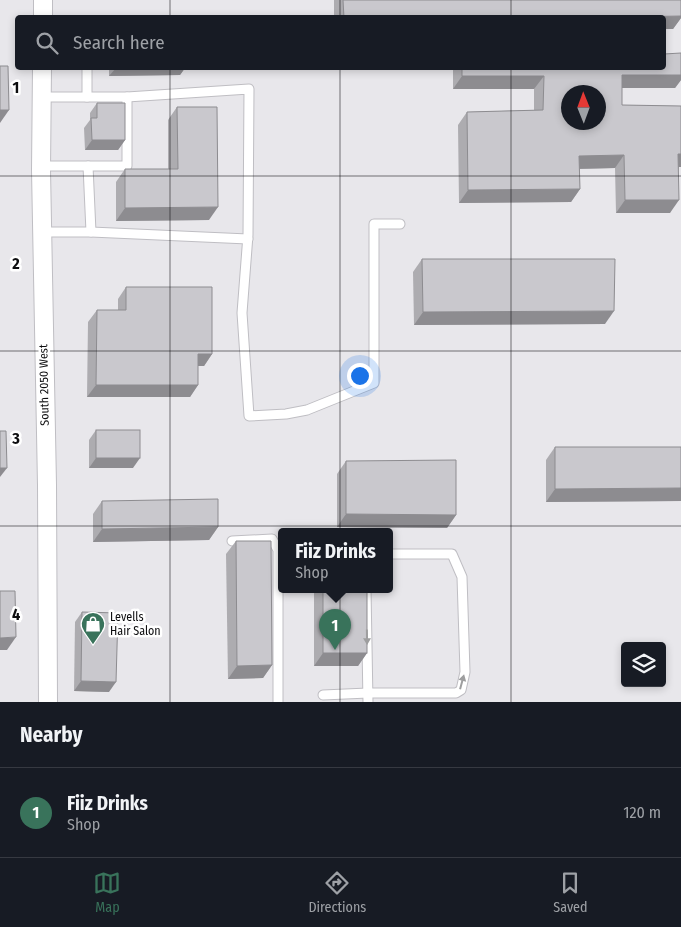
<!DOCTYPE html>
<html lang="en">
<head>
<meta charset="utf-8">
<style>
  body { margin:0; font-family:"Fira Sans Condensed",sans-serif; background:#20242c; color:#f1f3f6 }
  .controls { position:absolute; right:15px; bottom:15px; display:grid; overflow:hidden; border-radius:5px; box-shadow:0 2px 8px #0003 }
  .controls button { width:45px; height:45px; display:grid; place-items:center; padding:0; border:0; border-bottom:1px solid #363941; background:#171b24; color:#f1f3f6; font:25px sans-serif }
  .compass { position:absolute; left:561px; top:85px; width:45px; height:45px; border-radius:50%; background:#171b24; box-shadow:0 2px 8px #0003; rotate:359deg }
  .you { position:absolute; left:359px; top:375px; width:18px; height:18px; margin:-12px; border:4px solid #fff; border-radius:50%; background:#1a73e8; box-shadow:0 0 0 8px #1a73e833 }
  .badge { display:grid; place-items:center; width:32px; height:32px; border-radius:50%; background:#39735b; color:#fff; font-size:16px; font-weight:700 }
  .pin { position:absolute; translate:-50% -41px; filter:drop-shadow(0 1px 2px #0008) }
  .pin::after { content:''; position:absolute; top:26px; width:18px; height:15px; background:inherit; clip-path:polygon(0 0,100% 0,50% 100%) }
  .popup { position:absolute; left:278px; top:528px; width:115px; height:65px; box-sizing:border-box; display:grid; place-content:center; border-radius:5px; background:#171b24; filter:drop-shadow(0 1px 4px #0005); font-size:16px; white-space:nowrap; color:#9ea1a6 }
  .popup b { font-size:19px; color:#f1f3f6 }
  .popup::after { content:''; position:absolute; left:50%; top:100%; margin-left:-10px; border:10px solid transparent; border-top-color:#171b24 }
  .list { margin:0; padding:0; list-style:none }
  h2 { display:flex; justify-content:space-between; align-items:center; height:65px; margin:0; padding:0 20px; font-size:21px }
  h2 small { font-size:16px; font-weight:400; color:#9ea1a6 }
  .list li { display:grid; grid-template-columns:32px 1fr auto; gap:15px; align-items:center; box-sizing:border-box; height:90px; padding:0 20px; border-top:1px solid #363941 }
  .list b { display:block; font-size:19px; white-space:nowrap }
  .list p { margin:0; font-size:16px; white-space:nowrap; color:#9ea1a6 }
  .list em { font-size:16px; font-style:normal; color:#9ea1a6 }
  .icon { flex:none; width:28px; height:28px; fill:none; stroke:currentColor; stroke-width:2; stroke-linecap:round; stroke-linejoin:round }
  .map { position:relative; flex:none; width:681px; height:702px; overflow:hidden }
  .search { position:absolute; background:#171b24; box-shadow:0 2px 8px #0003; left:15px; right:15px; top:15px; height:55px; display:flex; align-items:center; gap:12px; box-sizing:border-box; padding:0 18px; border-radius:5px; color:#9ea1a6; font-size:19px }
  .sheet { height:155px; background:#171b24 }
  nav { display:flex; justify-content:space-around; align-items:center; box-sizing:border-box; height:70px; border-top:1px solid #363941; background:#171b24; font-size:14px; color:#9ea1a6 }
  nav a { display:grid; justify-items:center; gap:2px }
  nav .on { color:#39735b }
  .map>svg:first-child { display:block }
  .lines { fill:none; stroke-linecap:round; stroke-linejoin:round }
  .lane-casing { stroke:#bfbec3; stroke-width:11 }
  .street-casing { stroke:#bfbec3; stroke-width:20 }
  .lane { stroke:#fff; stroke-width:9 }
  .street { stroke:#fff; stroke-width:18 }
  .wall { fill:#adacb0 }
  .shaded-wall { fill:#8d8c90 }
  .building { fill:#c9c8cd; stroke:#8d8c90; fill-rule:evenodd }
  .oneway { fill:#9e9e9f }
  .grid { fill:none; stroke:#0d0d0f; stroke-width:1; stroke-opacity:0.55 }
  .labels { text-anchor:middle; stroke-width:5; stroke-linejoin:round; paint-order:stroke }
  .street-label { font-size:12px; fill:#0d0d0f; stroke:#fff }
  .poi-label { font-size:12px; fill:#0d0d0f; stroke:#fff; text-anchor:start }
  .grid-label { font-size:16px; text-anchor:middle; font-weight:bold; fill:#0d0d0f; stroke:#fff; stroke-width:5; stroke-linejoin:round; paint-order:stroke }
</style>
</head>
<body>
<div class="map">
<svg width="681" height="702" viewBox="0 0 681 702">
  <rect width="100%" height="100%" fill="#e8e7eb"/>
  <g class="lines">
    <g class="lane-casing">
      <g id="lane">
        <path d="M87,68V97"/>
        <path d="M127,97L249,89L248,235L242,313L249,416L286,414L307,410L374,383V224H400"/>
        <path d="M41,166H127V97H42"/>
        <path d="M88,166L91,232"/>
        <path d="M42,232H91L248,239"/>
        <path d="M232,541L272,539L278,550V702"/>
        <path d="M366,589L368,702"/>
        <path d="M323,695L368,693H456L461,690L465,672L462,577L452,554H389"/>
      </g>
    </g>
    <g class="street-casing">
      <g id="street">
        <path d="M43,18V0"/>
        <path d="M42,68L41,170L47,485L48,702"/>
      </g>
    </g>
    <use href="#lane" class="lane"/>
    <use href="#street" class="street"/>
  </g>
  <g class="wall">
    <path d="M334,0H681V18L673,29H664V18H334Z"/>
    <path d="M681,53V80L675,88H622V105L681,106V167H679L670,213H616L615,168L580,169V189L571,202L459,203L458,125L467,112L534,110V89H453V68H664Z"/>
    <path d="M109,68H185L180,75L109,76Z"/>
    <path d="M97,103L125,140L118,150H85L84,128L90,120V113Z"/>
    <path d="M177,107L209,220L116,221V182L125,169H168V120Z"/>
    <path d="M422,259L605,324L414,325L413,272Z"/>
    <path d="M126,287L212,354L204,366H198V385L190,397H87L88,322L97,310H118V299Z"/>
    <path d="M96,430L133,468H89V440Z"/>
    <path d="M555,447H681V501L546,502V460Z"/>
    <path d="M346,461L456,515L447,528L337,527V474Z"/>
    <path d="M102,501L218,527L209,540L93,542V514Z"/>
    <path d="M236,541L272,665L263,678L228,679L226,554Z"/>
    <path d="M314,589H367V653L358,666H314Z"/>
    <path d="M82,612L109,692L74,691L75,622Z"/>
  </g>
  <g class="shaded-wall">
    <path d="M681,16V18L673,29H664V18H565Z"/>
    <path d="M116,68H185L180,75L109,76Z"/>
    <path d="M622,75H681V80L675,88H613Z"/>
    <path d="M462,76H544L534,89H453Z"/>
    <path d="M0,110H9L0,123Z"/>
    <path d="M92,140H125L118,150H85Z"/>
    <path d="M678,154H681V167H669Z"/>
    <path d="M624,155L615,168L570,169L579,156Z"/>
    <path d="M580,189L571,202L459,203L468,190Z"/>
    <path d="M625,200H679L670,213H616Z"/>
    <path d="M218,207L209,220L116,221L125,208Z"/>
    <path d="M614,311L605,324L414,325L423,312Z"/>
    <path d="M198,354H212L204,366H190Z"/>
    <path d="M96,385H198L190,397H87Z"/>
    <path d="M96,458H140L133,468H89Z"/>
    <path d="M0,468H7L0,477Z"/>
    <path d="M681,488V501L546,502L555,489Z"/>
    <path d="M346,514L456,515L447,528L337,527Z"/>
    <path d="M218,527L209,540L93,542L102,529Z"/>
    <path d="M16,637L7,650H0V638Z"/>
    <path d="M323,653H367L358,666H314Z"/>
    <path d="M272,665L263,678L228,679L237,666Z"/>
    <path d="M81,681L116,682L109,692L74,691Z"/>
  </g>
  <g class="building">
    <path d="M343,0H681V16L565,18H344Z"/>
    <path d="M681,53V75H622V105L681,106V154H678L679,200H625L624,155L579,156L580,189L468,190L467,112L543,110L544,76H462V68H664V54ZM568,92H598V122H568Z"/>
    <path d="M0,66H8L9,110H0Z"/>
    <path d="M97,103H125V140H92L91,118H97Z"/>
    <path d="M177,107H217L218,207L125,208V169H178Z"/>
    <path d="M422,259H615L614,311L423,312Z"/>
    <path d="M126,287H212V354H198V385H96L97,310H126Z"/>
    <rect x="96" y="430" width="44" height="28"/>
    <path d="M0,431H6L7,468H0Z"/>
    <path d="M555,447H681V488L555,489Z"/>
    <path d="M456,460V515L346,514V461Z"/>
    <path d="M218,499V527L102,529V501Z"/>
    <path d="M236,541H271L272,665L237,666Z"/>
    <rect x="323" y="589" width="44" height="64"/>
    <path d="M0,591H15L16,637L0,638Z"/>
    <path d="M82,612L118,613L116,682L81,681Z"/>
  </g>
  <defs><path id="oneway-solid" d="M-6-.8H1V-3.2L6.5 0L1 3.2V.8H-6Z" transform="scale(1.25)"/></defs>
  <g class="oneway">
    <use href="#oneway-solid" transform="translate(367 637) rotate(89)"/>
    <use href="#oneway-solid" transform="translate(462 682) rotate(-75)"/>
  </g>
  <path class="grid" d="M170,0V18M340,0V18M511,0V18M170,68V702M340,68V702M511,68V702M0,176H681M0,351H681M0,526H681"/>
  <defs>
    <g id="shop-pin" transform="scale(1.25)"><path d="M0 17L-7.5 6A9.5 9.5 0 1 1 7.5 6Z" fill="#39735b" stroke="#fff"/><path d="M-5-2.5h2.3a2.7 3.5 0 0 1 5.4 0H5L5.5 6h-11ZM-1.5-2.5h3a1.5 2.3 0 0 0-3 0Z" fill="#fff"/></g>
  </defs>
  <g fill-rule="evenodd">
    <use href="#shop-pin" x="93" y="624"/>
  </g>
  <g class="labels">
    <g class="street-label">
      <text transform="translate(44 385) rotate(-91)" y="4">South 2050 West</text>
    </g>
    <g class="poi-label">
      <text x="110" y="621">Levells<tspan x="110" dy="14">Hair Salon</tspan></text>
    </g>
  </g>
  <g class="grid-label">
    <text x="16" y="93">1</text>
    <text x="16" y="269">2</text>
    <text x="16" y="444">3</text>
    <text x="16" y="620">4</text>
  </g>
</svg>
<div class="controls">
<button><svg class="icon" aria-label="layers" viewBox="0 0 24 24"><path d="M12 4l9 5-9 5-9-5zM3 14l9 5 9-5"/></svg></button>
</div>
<svg class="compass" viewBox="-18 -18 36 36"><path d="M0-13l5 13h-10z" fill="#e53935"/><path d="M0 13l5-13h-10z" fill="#9ea1a6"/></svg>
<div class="you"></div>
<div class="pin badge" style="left:335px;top:650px">1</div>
<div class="popup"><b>Fiiz Drinks</b>Shop</div>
<div class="search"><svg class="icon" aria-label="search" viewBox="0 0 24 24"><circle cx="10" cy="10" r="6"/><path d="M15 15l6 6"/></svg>Search here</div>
</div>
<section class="sheet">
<h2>Nearby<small></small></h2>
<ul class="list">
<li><span class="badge">1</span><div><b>Fiiz Drinks</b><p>Shop</p></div><em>120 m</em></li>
</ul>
</section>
<nav>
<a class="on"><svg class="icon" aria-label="map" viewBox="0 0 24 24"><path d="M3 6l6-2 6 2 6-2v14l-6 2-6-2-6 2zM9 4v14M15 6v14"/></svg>Map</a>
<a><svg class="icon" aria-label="directions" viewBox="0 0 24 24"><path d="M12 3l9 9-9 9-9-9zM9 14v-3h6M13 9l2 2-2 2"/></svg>Directions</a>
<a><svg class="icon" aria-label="saved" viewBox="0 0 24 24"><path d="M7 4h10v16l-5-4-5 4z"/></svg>Saved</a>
</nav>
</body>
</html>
